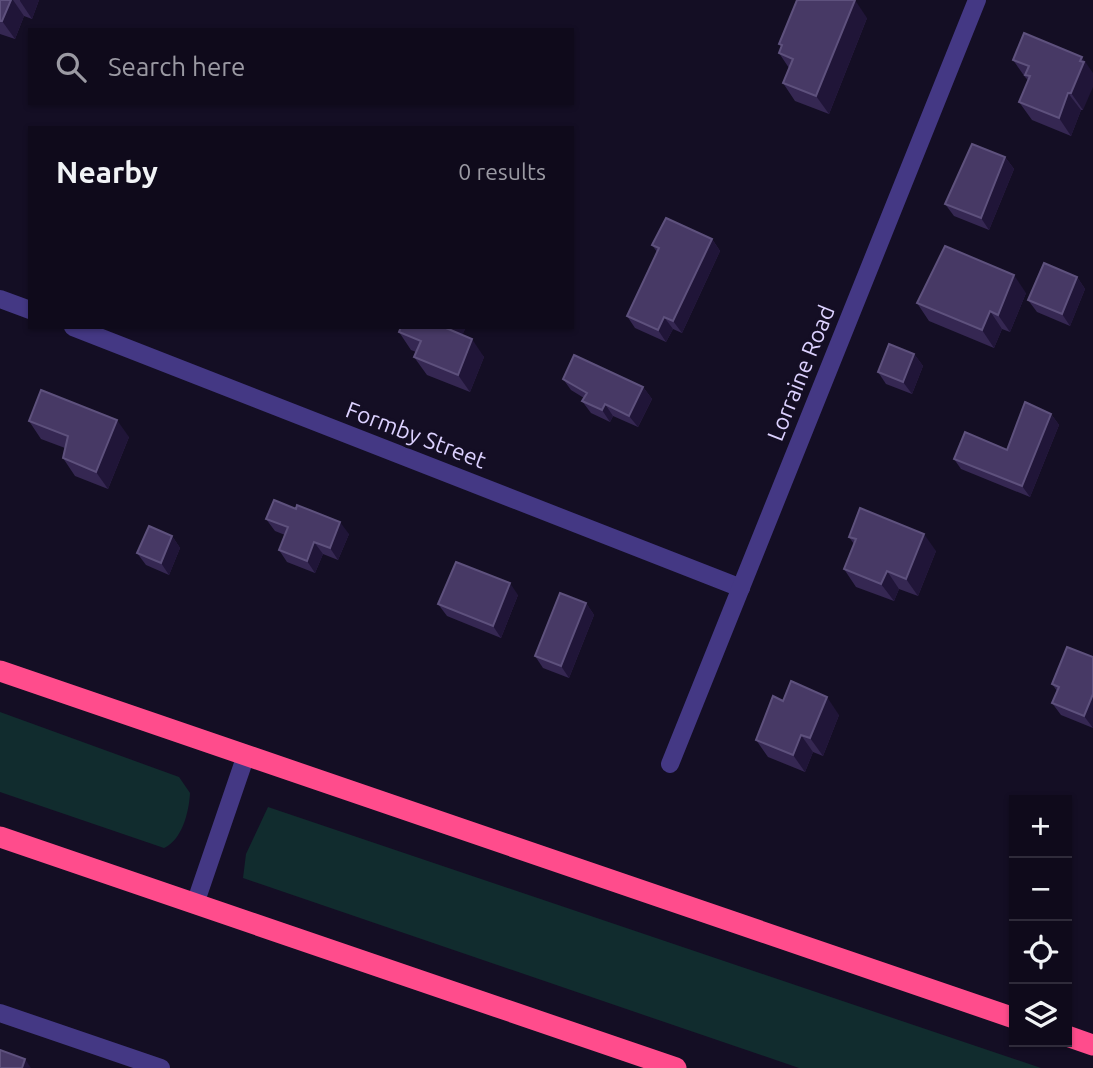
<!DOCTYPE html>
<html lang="en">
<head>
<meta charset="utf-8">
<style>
  body { margin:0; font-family:Ubuntu,sans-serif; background:#1d1828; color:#f1f3f6 }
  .controls { position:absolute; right:21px; bottom:21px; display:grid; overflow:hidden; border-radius:0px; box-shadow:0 2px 5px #0004 }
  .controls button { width:63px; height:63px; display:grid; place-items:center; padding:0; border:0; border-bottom:2px solid #2f2b3a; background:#0f0a1b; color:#f1f3f6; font:35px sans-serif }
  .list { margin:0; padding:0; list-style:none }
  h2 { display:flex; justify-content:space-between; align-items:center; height:91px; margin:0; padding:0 28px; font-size:30px }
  h2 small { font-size:23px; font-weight:400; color:#9b9aa3 }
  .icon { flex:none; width:38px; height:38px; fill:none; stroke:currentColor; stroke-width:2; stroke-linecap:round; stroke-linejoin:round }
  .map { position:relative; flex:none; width:1093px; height:1068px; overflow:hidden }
  .search { position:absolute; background:#0f0a1b; box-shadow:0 2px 5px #0004; left:28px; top:28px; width:546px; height:77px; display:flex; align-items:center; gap:18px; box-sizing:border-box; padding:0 24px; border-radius:0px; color:#9b9aa3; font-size:26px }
  .panel { position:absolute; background:#0f0a1b; box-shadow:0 2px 5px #0004; left:28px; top:126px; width:546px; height:203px; border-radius:0px }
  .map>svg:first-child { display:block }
  .green { fill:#112c2e }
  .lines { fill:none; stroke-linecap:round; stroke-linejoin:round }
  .minor { stroke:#443884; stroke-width:18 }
  .highway { stroke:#ff4c8c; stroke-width:21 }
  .wall { fill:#352752 }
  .shaded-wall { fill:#201538 }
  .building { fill:#473965; stroke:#5e517d; stroke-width:2 }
  .labels { text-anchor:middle; stroke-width:6; stroke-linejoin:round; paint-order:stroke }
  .street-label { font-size:23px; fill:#dcd1ff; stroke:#140e24 }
</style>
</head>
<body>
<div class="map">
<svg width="1093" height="1068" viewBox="0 0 1093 1068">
  <rect width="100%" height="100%" fill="#140e24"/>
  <g class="green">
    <path d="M0,712L179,777L190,793C189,812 182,840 164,848L0,792Z"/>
    <path d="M268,807L1041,1068H799L243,878L246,854Z"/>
  </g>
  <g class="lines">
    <g class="minor">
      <path d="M0,299L30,310"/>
      <path d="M73,327L741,588"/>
      <path d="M670,764L977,0"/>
      <path d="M195,904L246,755"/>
      <path d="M0,1013L161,1068"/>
    </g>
    <g class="highway">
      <path d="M0,671L1014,1018"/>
      <path d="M0,837L676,1068"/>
      <path d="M1067,1036L1093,1045"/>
    </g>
  </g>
  <g class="wall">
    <path d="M0,0H39L32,19L24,16L15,39L0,34Z"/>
    <path d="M867,18L829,114L795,101L783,83L789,68L779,53L781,46L779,44Z"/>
    <path d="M1082,57L1083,110H1081L1071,136L1032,120L1019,102L1028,80L1025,77L1013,60Z"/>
    <path d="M1005,157L1014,169L989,230L954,216L945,204Z"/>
    <path d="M712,239L720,251L682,333L673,329L666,342L635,328L627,316L657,252L652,245Z"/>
    <path d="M1077,277L1085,289L1070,326L1037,312L1028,300Z"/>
    <path d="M1026,293L1010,332L1002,329L994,348L929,321L917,303Z"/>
    <path d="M401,327H463L465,329L462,335L484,357L470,392L427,375L414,357L416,352L411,350L399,332Z"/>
    <path d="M914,354L923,366L912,394L886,384L878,372Z"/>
    <path d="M563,379L643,387L652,399L638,427L613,416L610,422L591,413L582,401L584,398L571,390Z"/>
    <path d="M1051,414L1059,425L1030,497L961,469L954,459L1007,450Z"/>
    <path d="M29,421L129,437L108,489L75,476L63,458L65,448L41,439Z"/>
    <path d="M266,519L349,534L338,560L323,554L315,573L287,562L279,550L285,535L275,531Z"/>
    <path d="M172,536L180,548L169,575L146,565L137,553Z"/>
    <path d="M849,537L936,551L918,596L899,589L894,601L856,587L844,569L854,544Z"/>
    <path d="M518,595L501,638L447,616L438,604Z"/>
    <path d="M586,603L594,615L569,678L543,668L535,656Z"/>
    <path d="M1067,647L1093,728L1061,715L1052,703L1057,691L1052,684Z"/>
    <path d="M783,701L839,715L823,756L813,752L805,772L768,757L756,740Z"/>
  </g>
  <g class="shaded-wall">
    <path d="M11,0H13L24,16L15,39L2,21Z"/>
    <path d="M20,0H39L32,19L20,1Z"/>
    <path d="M855,0L867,18L829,114L816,96Z"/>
    <path d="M1082,57L1093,73V87L1083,110L1071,93Z"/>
    <path d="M1068,93L1081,110L1071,136L1059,118Z"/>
    <path d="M1005,157L1014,169L989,230L981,218Z"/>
    <path d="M712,239L720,251L682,333L673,321Z"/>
    <path d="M1014,275L1026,293L1010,332L998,315Z"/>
    <path d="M1077,277L1085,289L1070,326L1062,314Z"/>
    <path d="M990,311L1002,329L994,348L982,330Z"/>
    <path d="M664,317L673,329L666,342L658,330Z"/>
    <path d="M446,327H463L465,329L458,346L446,328Z"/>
    <path d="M472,339L484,357L470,392L458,375Z"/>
    <path d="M914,354L923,366L912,394L903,382Z"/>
    <path d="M643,387L652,399L638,427L629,416Z"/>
    <path d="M605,404L613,416L610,422L602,410Z"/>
    <path d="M1051,414L1059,425L1030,497L1022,486Z"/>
    <path d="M117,420L129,437L108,489L96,472Z"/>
    <path d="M340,522L349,534L338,560L330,548Z"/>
    <path d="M924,534L936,551L918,596L906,579Z"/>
    <path d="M172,536L180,548L169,575L161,563Z"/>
    <path d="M314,542L323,554L315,573L307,561Z"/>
    <path d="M887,571L899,589L894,601L881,584Z"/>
    <path d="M510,583L518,595L501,638L493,626Z"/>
    <path d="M586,603L594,615L569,678L561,666Z"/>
    <path d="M1093,694V728L1084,716Z"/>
    <path d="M827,697L839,715L823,756L810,738Z"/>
    <path d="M801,735L813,752L805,772L793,755Z"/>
    <path d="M25,1059L31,1068H22Z"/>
  </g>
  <g class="building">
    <path d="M0,0H11L2,21H0Z"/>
    <path d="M797,0H855L816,96L783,83L793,59L779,53L782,45L779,44Z"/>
    <path d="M1024,33L1082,57L1080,61L1084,62L1071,93H1068L1059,118L1019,102L1030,76L1025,75L1029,66L1013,60Z"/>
    <path d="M972,144L1005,157L981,218L945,204Z"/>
    <path d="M666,218L712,239L673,321L664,317L658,330L627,316L659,248L652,245Z"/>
    <path d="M945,246L1014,275L998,315L990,311L982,330L917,303Z"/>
    <path d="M1044,263L1077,277L1062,314L1028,300Z"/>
    <path d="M401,327H446V328L472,339L458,375L414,357L421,341L399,332Z"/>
    <path d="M889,344L914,354L903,382L878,372Z"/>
    <path d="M574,355L643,387L629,416L605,404L602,410L582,401L587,393L563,379Z"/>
    <path d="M41,390L117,420L96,472L63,458L68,436L29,421Z"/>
    <path d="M1025,402L1051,414L1022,486L954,459L965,432L1007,450Z"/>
    <path d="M274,500L296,509L297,505L340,522L330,548L314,542L307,561L279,550L288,527L266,519Z"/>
    <path d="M860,508L924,534L906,579L887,571L881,584L844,569L856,539L849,537Z"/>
    <path d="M149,526L172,536L161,563L137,553Z"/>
    <path d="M456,562L510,583L493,626L438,604Z"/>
    <path d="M560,593L586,603L561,666L535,656Z"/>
    <path d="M1067,647L1093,657V694L1084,716L1052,703L1059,687L1052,684Z"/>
    <path d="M791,681L827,697L810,738L801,735L793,755L756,740L773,696L783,701Z"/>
    <path d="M0,1050L25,1059L22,1068H0Z"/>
  </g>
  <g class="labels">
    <g class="street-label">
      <text transform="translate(801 373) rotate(-68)" y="8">Lorraine Road</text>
      <text transform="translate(416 435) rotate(21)" y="8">Formby Street</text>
    </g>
  </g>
</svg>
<div class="controls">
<button>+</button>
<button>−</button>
<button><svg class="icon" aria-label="locate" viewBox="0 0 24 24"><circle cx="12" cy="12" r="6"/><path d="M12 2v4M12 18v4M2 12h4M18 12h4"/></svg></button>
<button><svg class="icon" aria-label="layers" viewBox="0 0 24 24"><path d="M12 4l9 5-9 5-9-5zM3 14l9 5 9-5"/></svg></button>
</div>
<div class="search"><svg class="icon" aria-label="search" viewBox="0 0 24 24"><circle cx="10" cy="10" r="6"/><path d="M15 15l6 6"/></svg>Search here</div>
<section class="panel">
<h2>Nearby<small>0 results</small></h2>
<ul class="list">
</ul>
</section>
</div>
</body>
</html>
